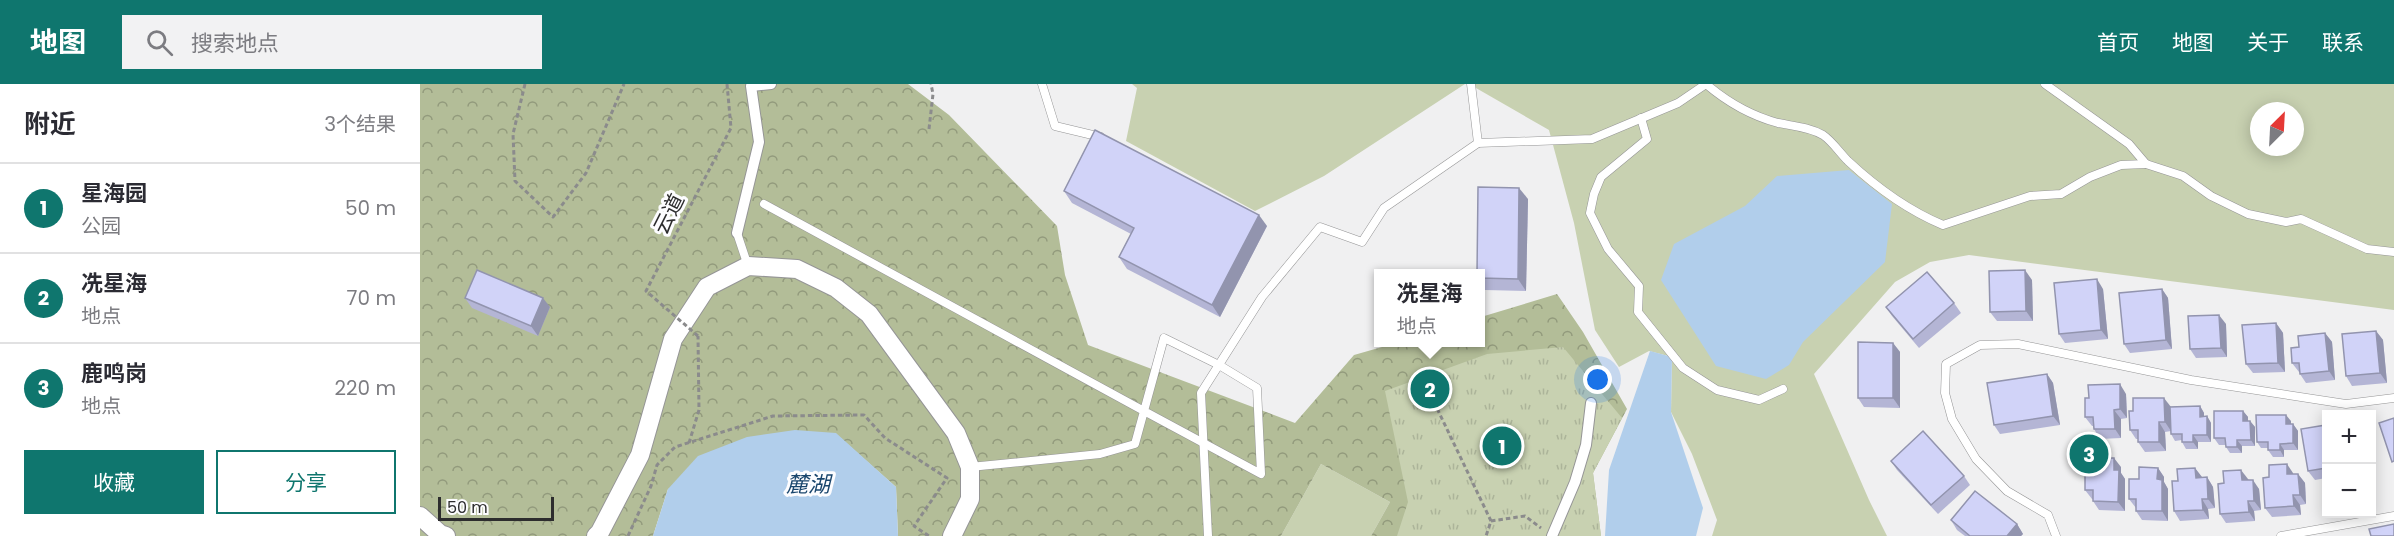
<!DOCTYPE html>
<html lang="zh">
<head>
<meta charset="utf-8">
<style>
  body { margin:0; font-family:Poppins,"Noto Sans SC",sans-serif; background:#f2f2f3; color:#2b2b33 }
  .controls { position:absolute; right:18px; bottom:18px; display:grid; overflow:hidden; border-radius:0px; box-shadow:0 3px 15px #0003 }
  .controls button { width:54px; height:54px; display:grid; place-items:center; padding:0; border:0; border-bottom:2px solid #e1e1e2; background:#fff; color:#2b2b33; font:30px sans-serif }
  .compass { position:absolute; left:1830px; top:18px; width:54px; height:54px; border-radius:50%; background:#fff; box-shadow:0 3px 15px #0003; rotate:24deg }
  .scale { position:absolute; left:18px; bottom:15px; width:116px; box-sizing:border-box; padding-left:6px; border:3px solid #2d2d2e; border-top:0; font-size:16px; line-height:21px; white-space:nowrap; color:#2d2d2e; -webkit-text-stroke:4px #fdfdff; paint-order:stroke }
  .you { position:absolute; left:1178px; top:296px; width:21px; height:21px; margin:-15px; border:4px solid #fff; border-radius:50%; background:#1a73e8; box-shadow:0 0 0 9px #1a73e833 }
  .badge { display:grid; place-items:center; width:39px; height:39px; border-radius:50%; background:#0f766e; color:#fff; font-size:20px; font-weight:700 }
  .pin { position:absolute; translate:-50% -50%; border:3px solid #fff; box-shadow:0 2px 6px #0006 }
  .popup { position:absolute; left:954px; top:185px; width:111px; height:78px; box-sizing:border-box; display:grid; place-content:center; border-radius:0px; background:#fff; filter:drop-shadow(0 2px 4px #0005); font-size:20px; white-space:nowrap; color:#7c7c81 }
  .popup b { font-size:22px; color:#2b2b33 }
  .popup::after { content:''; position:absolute; left:50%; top:100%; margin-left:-12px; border:12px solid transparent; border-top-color:#fff }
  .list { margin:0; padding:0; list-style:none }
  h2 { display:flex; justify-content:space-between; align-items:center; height:78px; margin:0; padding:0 24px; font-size:26px }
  h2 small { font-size:20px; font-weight:400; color:#7c7c81 }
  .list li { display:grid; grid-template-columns:39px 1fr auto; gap:18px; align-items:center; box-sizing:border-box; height:90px; padding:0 24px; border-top:2px solid #e1e1e2 }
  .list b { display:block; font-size:22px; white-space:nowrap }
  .list p { margin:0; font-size:20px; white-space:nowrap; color:#7c7c81 }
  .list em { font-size:20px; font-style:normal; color:#7c7c81 }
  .actions { display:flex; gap:12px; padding:18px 24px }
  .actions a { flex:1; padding:14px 0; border:2px solid #0f766e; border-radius:0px; text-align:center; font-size:21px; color:#0f766e }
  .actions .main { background:#0f766e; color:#fff }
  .icon { flex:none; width:33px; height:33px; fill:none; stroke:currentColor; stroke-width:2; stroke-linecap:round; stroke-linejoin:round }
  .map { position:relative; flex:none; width:1974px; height:452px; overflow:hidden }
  header { display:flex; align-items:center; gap:36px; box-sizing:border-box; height:84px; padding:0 30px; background:#0f766e; color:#fff }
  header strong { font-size:28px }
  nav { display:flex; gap:33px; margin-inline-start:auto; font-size:21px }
  .search { width:420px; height:54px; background:#f2f2f3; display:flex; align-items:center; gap:15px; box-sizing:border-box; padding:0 21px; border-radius:0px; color:#7c7c81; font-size:22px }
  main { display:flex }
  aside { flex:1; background:#fff }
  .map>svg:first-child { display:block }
  .green { fill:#c8d1b1; fill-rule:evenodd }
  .forest { fill:url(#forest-crowns) }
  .park { fill:url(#park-tufts) }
  .water { fill:#b1ceeb }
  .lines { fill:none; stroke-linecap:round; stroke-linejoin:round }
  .service-casing { stroke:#959596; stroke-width:9 }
  .pedestrian-casing { stroke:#959596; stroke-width:12 }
  .tertiary-casing { stroke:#959596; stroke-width:20 }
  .path { stroke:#8b8b8c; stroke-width:3; stroke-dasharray:4.5 3; stroke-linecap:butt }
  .service { stroke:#fff; stroke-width:8 }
  .pedestrian { stroke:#fff; stroke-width:10 }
  .tertiary { stroke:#fff; stroke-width:18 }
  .path-bridge { stroke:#8b8b8c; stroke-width:3; stroke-dasharray:4.5 3; stroke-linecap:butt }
  .wall { fill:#b4b5d5 }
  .shaded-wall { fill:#9294ae }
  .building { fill:#d1d3f8; stroke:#9294ae; stroke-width:1.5 }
  .labels { text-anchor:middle; stroke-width:6; stroke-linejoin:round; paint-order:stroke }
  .street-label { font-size:21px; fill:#2d2d2e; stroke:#fdfdff }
  .water-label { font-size:22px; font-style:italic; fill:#1a466d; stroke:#fdfdff }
</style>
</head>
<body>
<header>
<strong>地图</strong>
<div class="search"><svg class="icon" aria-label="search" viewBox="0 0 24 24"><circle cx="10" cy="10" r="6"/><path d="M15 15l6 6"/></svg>搜索地点</div>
<nav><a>首页</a><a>地图</a><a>关于</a><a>联系</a></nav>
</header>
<main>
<aside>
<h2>附近<small>3个结果</small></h2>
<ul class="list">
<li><span class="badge">1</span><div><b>星海园</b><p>公园</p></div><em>50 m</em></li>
<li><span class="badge">2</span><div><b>冼星海</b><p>地点</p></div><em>70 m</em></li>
<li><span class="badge">3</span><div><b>鹿鸣岗</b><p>地点</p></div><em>220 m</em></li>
</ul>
<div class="actions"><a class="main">收藏</a><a>分享</a></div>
</aside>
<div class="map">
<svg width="1974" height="452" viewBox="0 0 1974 452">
  <defs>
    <pattern id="forest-crowns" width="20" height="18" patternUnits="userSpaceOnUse" patternTransform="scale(1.5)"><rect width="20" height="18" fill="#b3bd98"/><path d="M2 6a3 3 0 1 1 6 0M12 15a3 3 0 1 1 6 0" fill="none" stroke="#929a7c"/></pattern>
    <pattern id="park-tufts" width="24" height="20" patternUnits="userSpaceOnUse" patternTransform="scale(1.5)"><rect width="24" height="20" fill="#c8d1b1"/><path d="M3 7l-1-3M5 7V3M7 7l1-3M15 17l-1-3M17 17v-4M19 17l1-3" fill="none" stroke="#acb499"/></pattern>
  </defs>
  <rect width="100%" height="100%" fill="#f0f0f1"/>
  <g class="green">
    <path d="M712,0H1045L904,92L835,127L706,57L717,4Z"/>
    <path d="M1049,0H1974V226L1549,171L1510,178L1475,198L1394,290L1449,416L1467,452H1292L1297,436L1272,370L1251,328L1252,273L1229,267L1199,283L1175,246L1154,139L1129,46ZM1839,27H1875V63H1839Z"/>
    <path d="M901,380L970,418L951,452H861Z"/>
  </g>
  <path class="forest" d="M0,0H488L529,31L637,142L645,191L668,261L875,339L934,271L976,259L1061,258V233L1137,210L1163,248L1207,325L1173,389L1181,452H951L970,418L901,380L861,452H478L476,403L416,350L248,405L233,452H0Z"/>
  <path class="park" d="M1143,263L1202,334L1173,389L1181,452H977L988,418L965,307L1067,270Z"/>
  <g class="water">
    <path d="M1429,86L1472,120L1465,178L1383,258L1369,281L1346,295L1296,282L1241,196L1254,160L1325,122L1357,92Z"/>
    <path d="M1230,267L1252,273L1251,328L1283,424L1276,452H1185L1189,386Z"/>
    <path d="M375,346L416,349L476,403L478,452H233L248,405L278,372L327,353Z"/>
  </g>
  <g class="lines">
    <g class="service-casing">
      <g id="service">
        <path d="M622,0L635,42L681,53"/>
        <path d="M1286,0C1306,17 1332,32 1358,39C1373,42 1389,43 1403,51C1412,57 1420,69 1428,77C1457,104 1487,126 1523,141L1610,112L1641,110L1670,93L1701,81L1726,80"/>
        <path d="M1625,0L1709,60L1726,80L1763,92L1791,112L1828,130L1866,138L1881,135L1947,165L1974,168"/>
        <path d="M1221,34L1227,55L1181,93L1174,110L1170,129L1188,165L1219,202L1218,228L1263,284L1297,306L1339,316L1363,305"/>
        <path d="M1058,59L1172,55L1258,19L1286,0"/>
        <path d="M344,120L724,327L841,390L837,304L799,281L744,254L715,360L680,370L550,383"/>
        <path d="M317,149L328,182"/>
        <path d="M788,452L781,309L842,213L900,143L942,158L964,124L1058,59L1051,0"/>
        <path d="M1636,452L1628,431L1587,407L1556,375L1532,335L1525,309L1526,280L1560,261L1598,260L1771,296L1926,320L1974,314"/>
        <path d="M1861,452L1974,432"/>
      </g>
    </g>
    <g class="pedestrian-casing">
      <g id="pedestrian">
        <path d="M317,149L339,58L331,2L351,0"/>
        <path d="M1132,452L1155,398L1166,361L1171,319"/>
      </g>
    </g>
    <g class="tertiary-casing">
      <g id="tertiary">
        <path d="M0,432L20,450L26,452"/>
        <path d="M176,452L180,448L220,371L253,255L287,203L328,182L377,185L416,204L449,230L536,349L550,383V415L532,452"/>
      </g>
    </g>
    <g class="path">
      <path d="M105,0L93,50L95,97L133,133L166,89L204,0"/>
      <path d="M509,45L513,10L511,0"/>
      <path d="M1014,318L1071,437L1066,452"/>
      <path d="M269,359L279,326L278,252"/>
      <path d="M1071,437L1105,432L1121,444"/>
      <path d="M208,452L231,402L237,381L255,363L353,332L444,331L465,354L527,394L494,442L509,452"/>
    </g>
    <use href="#service" class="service"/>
    <use href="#pedestrian" class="pedestrian"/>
    <use href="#tertiary" class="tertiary"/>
    <path class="path-bridge" d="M278,252L226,207L311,44L307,0"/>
  </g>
  <g class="wall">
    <path d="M644,107L847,142L800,233L707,185L699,173L711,150L652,119Z"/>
    <path d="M1108,115L1106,207L1065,206L1061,200V189Z"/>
    <path d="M1612,196L1613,237H1577L1570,228Z"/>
    <path d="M1683,205L1688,255L1645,259L1639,250Z"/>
    <path d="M1742,205L1748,214L1752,265L1710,269L1704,260Z"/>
    <path d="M45,214L130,223L118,252L52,224Z"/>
    <path d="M1534,219L1541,229L1499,264L1472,232L1466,223Z"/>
    <path d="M1856,239L1863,249L1865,288L1833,289L1826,280Z"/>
    <path d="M1806,240L1807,273L1776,274L1770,265Z"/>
    <path d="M1956,247L1963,256L1967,299L1932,302L1926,292Z"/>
    <path d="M1905,249L1912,258L1915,296L1886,299L1880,290V288H1879L1872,279Z"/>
    <path d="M1473,259L1480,268V324L1444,323L1438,314Z"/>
    <path d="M1627,290L1633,299L1640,341L1580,350L1574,341Z"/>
    <path d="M1706,310L1707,334L1701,335V354L1680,355L1674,345L1673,342H1672L1665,333Z"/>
    <path d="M1780,322L1784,329V332H1787L1791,339V358H1778V365H1766L1762,358V356L1755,357L1751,350V347L1745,348L1746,367L1725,368L1718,358V355H1716L1710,346L1751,323Z"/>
    <path d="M1823,327L1828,333V337H1830L1835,343V362H1822V369H1810L1806,363V361H1799L1794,354Z"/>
    <path d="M1871,337V340H1873L1878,347V366H1864V373H1853L1848,366V364H1841L1837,358Z"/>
    <path d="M1906,341V394L1895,396L1888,387Z"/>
    <path d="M1471,377L1544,392L1550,401L1518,430L1477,386Z"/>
    <path d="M1701,383V389L1705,395V427L1679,426L1673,417V415H1672L1665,406L1675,386Z"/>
    <path d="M1738,384L1744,393V398L1748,405V437L1722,436L1716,427V424L1709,415L1719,395Z"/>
    <path d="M1775,384L1782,394L1787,393L1793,403L1795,424L1788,425L1789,435L1760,437L1754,427L1758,397Z"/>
    <path d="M1873,389V390H1878L1885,399L1886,420L1880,421L1881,431L1852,433L1845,424L1849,393Z"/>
    <path d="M1828,395L1839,405L1841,426L1834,427L1835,437L1806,439L1800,430L1804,399Z"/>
    <path d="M1531,436L1597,440L1603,450L1601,452H1545L1537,446Z"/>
  </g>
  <g class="shaded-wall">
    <path d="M1099,104L1108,115L1106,207L1098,195Z"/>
    <path d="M839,131L847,142L800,233L792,221Z"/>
    <path d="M1605,186L1612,196L1613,237L1606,227Z"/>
    <path d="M1677,195L1683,205L1688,255L1681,246Z"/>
    <path d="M1742,205L1748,214L1752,265L1746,256Z"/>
    <path d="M123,214L130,223L118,252L111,242Z"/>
    <path d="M1799,231L1806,240L1807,273L1801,264Z"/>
    <path d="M1856,239L1863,249L1865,288L1858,279Z"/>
    <path d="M1956,247L1963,256L1967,299L1960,289Z"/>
    <path d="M1905,249L1912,258L1915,296L1909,287Z"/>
    <path d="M1473,259L1480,268V324L1473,314Z"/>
    <path d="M1627,290L1633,299L1640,341L1633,332Z"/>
    <path d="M1700,300L1706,310L1707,334L1700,325Z"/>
    <path d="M1744,314L1751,323V347L1745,338Z"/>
    <path d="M1780,322L1784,329V339L1780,333Z"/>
    <path d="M1694,326L1701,335V354L1695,345Z"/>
    <path d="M1823,327L1828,333V343L1823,337Z"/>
    <path d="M1866,331L1871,337V347L1866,340Z"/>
    <path d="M1787,332L1791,339V358L1787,351Z"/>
    <path d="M1830,337L1835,343V362L1831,356Z"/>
    <path d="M1739,338L1745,348L1746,367L1739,358Z"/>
    <path d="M1873,340L1878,347V366L1873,359Z"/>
    <path d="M1773,351L1778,358V365L1773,358Z"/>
    <path d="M1817,356L1822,362V369L1817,363Z"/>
    <path d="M1860,360L1864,366V373L1860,366Z"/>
    <path d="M1952,369L1954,387L1952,383Z"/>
    <path d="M1694,374L1701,383V389L1705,395V427L1698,418L1694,386Z"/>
    <path d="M1867,380L1873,389L1874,400L1867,390Z"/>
    <path d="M1738,384L1744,393V398L1748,405V437L1742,427L1737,395Z"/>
    <path d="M1775,384L1782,393V403L1776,394Z"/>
    <path d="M1821,386L1828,395V406L1822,396Z"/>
    <path d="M1878,390L1885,399L1886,420L1880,411Z"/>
    <path d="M1787,393L1793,403L1795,424L1788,415Z"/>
    <path d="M1833,396L1839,405L1841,426L1834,417Z"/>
    <path d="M1873,411L1880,421L1881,431L1874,422Z"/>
    <path d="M1782,415L1788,425L1789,435L1783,426Z"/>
    <path d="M1828,417L1834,427L1835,437L1829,428Z"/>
    <path d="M1597,440L1603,450L1601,452H1587Z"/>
  </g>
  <g class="building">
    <path d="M675,46L839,131L792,221L699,173L714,144L644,107Z"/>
    <path d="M1058,103L1099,104L1098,195L1061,194V189H1057Z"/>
    <path d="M57,186L123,214L111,242L45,214Z"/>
    <path d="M1605,186L1606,227L1570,228L1569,187Z"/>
    <path d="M1507,188L1534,219L1493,255L1466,223Z"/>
    <path d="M1677,195L1681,246L1639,250L1634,199Z"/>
    <path d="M1742,205L1746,256L1704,260L1699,209Z"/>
    <path d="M1799,231L1801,264L1770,265L1768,232Z"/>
    <path d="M1856,239L1858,279L1826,280L1822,241Z"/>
    <path d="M1956,247L1960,289L1926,292L1922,250Z"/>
    <path d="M1905,249L1909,287L1880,290L1879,279H1872L1871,264L1879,263L1878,252Z"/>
    <path d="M1438,258L1473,259V314H1438Z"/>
    <path d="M1627,290L1633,332L1574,341L1567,299Z"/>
    <path d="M1700,300V325L1694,326L1695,345H1674L1673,333H1665V314H1669L1668,301Z"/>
    <path d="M1713,314H1744L1745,338H1739V358H1718V346H1710L1709,327H1713Z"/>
    <path d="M1780,322V333L1787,332V351H1773V358H1762V350H1751L1750,323Z"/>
    <path d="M1794,327H1823V337H1830L1831,356H1817V363H1806L1805,354H1794Z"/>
    <path d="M1836,331H1866V340H1873V359L1860,360V366H1848V358H1837Z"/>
    <path d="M1974,334V377L1972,378L1959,339Z"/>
    <path d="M1906,341V384L1888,387L1881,345Z"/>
    <path d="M1503,347L1544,392L1511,421L1471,377Z"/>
    <path d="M1676,374H1694V386H1699L1698,418L1673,417V406H1665V385L1675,386Z"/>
    <path d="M1867,380V390H1878L1880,411H1873L1874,422L1845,424L1843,394L1849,393V381Z"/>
    <path d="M1719,383L1738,384L1737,395L1742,396V427H1716V415H1709V395H1719Z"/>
    <path d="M1775,384L1776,394L1787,393L1788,415H1782L1783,426L1754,427L1752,397H1758L1757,385Z"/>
    <path d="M1821,386L1822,396H1833L1834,417H1828L1829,428L1800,430L1798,400L1804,399L1803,387Z"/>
    <path d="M1555,407L1597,440L1587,452H1550L1531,436Z"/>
    <path d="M1974,440V452H1951L1949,445Z"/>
  </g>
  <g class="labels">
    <g class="street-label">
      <text transform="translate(249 130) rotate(-63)" y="7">云道</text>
    </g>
    <g class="water-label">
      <text x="388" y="408">麓湖</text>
    </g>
  </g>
</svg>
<div class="controls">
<button>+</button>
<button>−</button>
</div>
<svg class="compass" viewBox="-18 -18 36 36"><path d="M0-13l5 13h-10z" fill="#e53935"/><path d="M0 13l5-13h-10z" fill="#7c7c81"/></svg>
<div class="scale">50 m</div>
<div class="you"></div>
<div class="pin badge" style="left:1082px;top:362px">1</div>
<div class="pin badge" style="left:1010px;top:305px">2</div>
<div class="popup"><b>冼星海</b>地点</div>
<div class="pin badge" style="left:1669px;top:370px">3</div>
</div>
</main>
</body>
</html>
